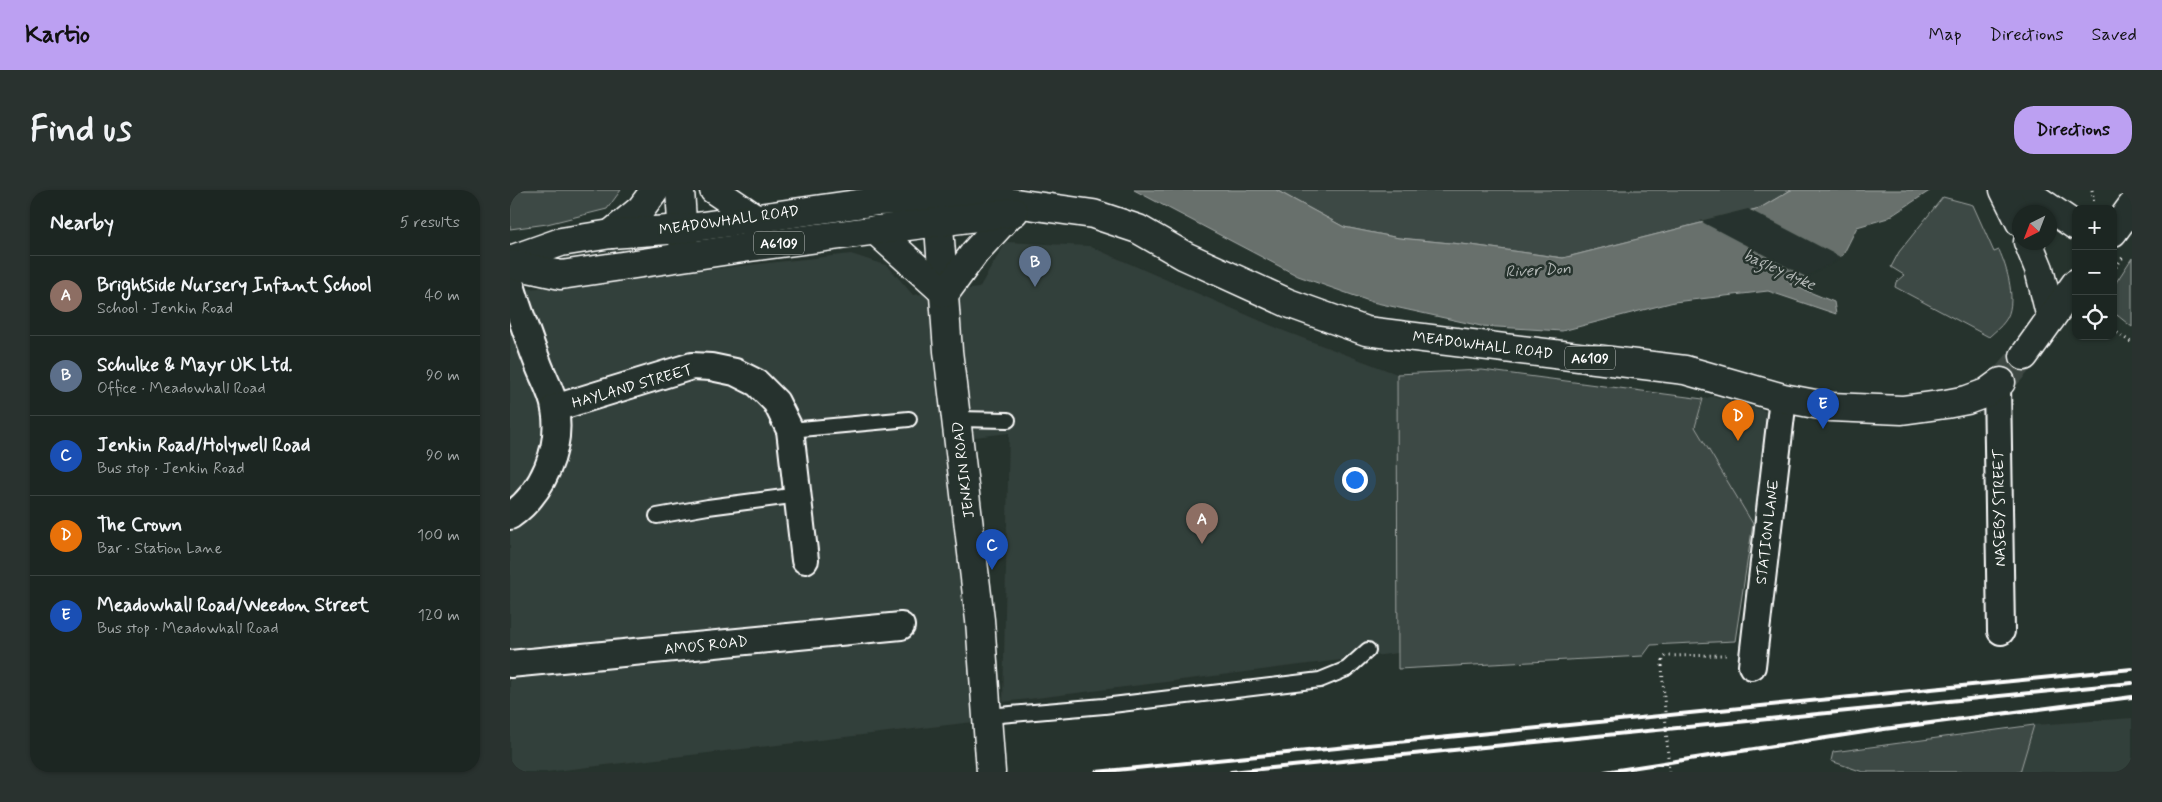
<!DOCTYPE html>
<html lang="en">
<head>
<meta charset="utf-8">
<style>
  body { margin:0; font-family:Mynerve,sans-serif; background:#29322f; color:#f1f3f6 }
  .controls { position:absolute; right:15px; top:15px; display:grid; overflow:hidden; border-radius:10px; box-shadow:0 1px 4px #0004 }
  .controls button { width:45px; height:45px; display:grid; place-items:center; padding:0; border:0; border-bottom:1px solid #3a4340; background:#1c2622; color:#f1f3f6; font:25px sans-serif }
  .compass { position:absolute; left:1502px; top:15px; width:45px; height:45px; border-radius:50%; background:#1c2622; box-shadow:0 1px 4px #0004; rotate:222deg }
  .you { position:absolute; left:844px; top:289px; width:18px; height:18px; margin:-12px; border:4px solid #fff; border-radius:50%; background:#1a73e8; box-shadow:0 0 0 8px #1a73e833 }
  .badge { display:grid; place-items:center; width:32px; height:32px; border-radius:50%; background:#bca0f2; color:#fff; font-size:16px; font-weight:700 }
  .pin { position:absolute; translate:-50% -41px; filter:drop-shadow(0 1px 2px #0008) }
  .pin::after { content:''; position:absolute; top:26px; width:18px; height:15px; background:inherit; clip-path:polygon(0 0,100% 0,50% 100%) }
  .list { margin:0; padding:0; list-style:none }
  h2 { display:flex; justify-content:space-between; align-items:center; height:65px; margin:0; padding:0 20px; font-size:21px }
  h2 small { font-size:16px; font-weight:400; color:#a0a5a5 }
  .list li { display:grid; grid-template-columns:32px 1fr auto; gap:15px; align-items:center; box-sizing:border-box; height:80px; padding:0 20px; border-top:1px solid #3a4340 }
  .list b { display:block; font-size:19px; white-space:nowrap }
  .list p { margin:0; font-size:16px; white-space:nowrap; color:#a0a5a5 }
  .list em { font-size:16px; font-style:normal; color:#a0a5a5 }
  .icon { flex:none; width:28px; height:28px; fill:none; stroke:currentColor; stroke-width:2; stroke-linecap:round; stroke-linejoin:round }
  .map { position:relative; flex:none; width:1622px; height:582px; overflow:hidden; border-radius:20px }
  header { display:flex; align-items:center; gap:30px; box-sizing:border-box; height:70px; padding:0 25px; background:#bca0f2; color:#111 }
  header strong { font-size:24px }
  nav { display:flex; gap:28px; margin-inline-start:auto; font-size:18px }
  .intro { display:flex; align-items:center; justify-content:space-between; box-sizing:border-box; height:120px; padding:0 30px }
  h1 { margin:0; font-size:35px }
  .button { padding:12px 22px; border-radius:20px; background:#bca0f2; color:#111; font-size:18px; font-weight:700 }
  main { display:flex; gap:30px; padding:0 30px }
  aside { flex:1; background:#1c2622; border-radius:20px; box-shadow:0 1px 4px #0004 }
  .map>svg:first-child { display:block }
  .built { fill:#333f3a }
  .green { fill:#3e4944; stroke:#9ea4a2 }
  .water { fill:#67706c; stroke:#a4a9a7 }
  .pier { fill:#26332d }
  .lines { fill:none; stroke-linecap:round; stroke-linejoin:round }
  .primary-tunnel { stroke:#3c4742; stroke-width:28; stroke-dasharray:28 14; stroke-linecap:butt }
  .service-casing { stroke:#fff; stroke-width:18 }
  .minor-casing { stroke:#fff; stroke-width:30 }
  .tertiary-casing { stroke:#fff; stroke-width:31 }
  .primary-casing { stroke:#fff; stroke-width:31 }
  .path { stroke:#fff; stroke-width:3; stroke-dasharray:1 4; stroke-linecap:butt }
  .service { stroke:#26332d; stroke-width:14 }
  .minor { stroke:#26332d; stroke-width:26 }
  .tertiary { stroke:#26332d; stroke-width:28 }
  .primary { stroke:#26332d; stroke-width:28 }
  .rail { stroke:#fff; stroke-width:4 }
  .path-bridge { stroke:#fff; stroke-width:3; stroke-dasharray:1 4; stroke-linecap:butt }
  .labels { text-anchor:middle; stroke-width:5; stroke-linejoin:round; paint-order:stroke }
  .shield { fill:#26332d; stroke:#bec2c0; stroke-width:1 }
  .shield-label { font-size:14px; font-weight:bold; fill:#fff }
  .street-label { font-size:15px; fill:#fff; stroke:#26332d }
  .water-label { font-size:16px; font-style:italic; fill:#b3b8b6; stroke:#26332d }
</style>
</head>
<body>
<header>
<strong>Kartio</strong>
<nav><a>Map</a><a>Directions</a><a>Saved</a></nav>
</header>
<div class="intro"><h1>Find us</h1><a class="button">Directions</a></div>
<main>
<aside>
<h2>Nearby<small>5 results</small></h2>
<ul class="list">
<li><span class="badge" style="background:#8d6e63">A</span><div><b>Brightside Nursery Infant School</b><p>School · Jenkin Road</p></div><em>40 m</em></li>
<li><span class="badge" style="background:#5c6f8a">B</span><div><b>Schulke &amp; Mayr UK Ltd.</b><p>Office · Meadowhall Road</p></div><em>90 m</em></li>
<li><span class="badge" style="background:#1a4fb4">C</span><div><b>Jenkin Road/Holywell Road</b><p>Bus stop · Jenkin Road</p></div><em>90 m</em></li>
<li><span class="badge" style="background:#e8710a">D</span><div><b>The Crown</b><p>Bar · Station Lane</p></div><em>100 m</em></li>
<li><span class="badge" style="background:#1a4fb4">E</span><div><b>Meadowhall Road/Weedon Street</b><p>Bus stop · Meadowhall Road</p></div><em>120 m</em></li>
</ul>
</aside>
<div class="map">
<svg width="1622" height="582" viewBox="0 0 1622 582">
  <rect width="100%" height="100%" fill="#26332d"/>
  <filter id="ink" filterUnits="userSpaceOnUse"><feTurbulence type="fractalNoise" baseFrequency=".02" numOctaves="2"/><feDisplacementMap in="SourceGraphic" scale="10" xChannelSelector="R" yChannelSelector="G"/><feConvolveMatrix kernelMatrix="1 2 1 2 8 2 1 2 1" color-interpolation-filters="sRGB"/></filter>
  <g filter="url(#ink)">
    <g class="built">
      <path d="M496,52L579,56L774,141L887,184L888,463L493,512L499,243L465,247L472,531L36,582H0V101L341,64L378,76L403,105L469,98Z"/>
      <path d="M1204,206L1253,220L1278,239L1267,338L1243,334L1185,237L1193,209Z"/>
      <path d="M1622,528V582H1510L1524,535Z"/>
    </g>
    <g class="green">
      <path d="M0,0H111L97,19L37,34L0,39Z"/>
      <path d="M766,0H1281L1250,18L1053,68L961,55L889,48L834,37Z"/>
      <path d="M1433,7L1463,15L1484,62L1489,60C1497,77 1508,114 1495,131C1491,137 1484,142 1479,147L1385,97L1386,92L1394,85L1381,77L1389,62Z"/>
      <path d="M1622,68V137L1603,122V97Z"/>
      <path d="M972,180L1193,209L1185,237L1243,334L1225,451L1141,455L1133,466L888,479L887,184Z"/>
      <path d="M1524,535L1510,582H1353L1321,571L1323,562Z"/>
    </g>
    <path class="water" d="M624,0H766L834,37L889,48L961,55L1053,68L1250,18L1281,0H1421L1378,28L1347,37L1333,65L1280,94L1324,112L1326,124L1258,101L1164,112L1052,141L971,136L862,112L788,86Z"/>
    <path class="pier" d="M1238,19L1332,68L1296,87L1190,31Z"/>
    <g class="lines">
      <path class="primary-tunnel" d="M1491,192L1514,166"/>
      <g class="service-casing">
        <g id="service">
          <path d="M447,229L498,230"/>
          <path d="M280,240L399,229"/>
          <path d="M147,326L198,317L289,305"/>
          <path d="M478,526L594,516L810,490L837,479L858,460"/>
        </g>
      </g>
      <g class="minor-casing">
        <g id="minor">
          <path d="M0,92C9,121 18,148 29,176C34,189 43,204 45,219C52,258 33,303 0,326"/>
          <path d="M1487,195L1491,441"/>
          <path d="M45,218L182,176L201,177L225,182L247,193L266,212L280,240L295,370"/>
          <path d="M0,474L391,436"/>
          <path d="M1242,476L1273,208"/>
        </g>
      </g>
      <g class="tertiary-casing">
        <g id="tertiary">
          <path d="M170,0L174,63"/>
          <path d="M1513,0L1566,36"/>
          <path d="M427,9L438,161L470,430L481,582"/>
        </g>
      </g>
      <g class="primary-casing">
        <g id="primary">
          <path d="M204,0L244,27"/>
          <path d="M1494,0L1510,32"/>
          <path d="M365,40L435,103L465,62L502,22"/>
          <path d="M1603,42L1622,16"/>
          <path d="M101,44L131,19L145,0"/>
          <path d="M1518,52L1529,79L1541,128"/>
          <path d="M0,70L51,52L101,44L172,39L368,11L469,8L583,24L628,39L675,66L778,113L856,141L1175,180L1273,208L1321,217L1392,220L1436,214L1457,210L1476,203L1491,192"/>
          <path d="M0,74L51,85L240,57L504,22"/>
          <path d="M1514,166L1566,93"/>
        </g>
      </g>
      <g class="path">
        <path d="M1582,0L1584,14"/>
        <path d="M1603,81L1613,67"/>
        <path d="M1603,140L1622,153"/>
        <path d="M1152,476L1153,469L1156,466L1217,465"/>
      </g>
      <use href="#service" class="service"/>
      <use href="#minor" class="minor"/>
      <use href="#tertiary" class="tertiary"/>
      <use href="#primary" class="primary"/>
      <g class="rail">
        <path d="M586,582L1622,479"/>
        <path d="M721,582L1622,493"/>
        <path d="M1095,582L1374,539L1622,507"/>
      </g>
      <path class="path-bridge" d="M1152,476L1159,582"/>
    </g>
  </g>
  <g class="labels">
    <g class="shield">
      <rect x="244" y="41.5" width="50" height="23" rx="4"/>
      <rect x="1055" y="156.5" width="50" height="23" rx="4"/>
    </g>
    <g class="shield-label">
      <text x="269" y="58">A6109</text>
      <text x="1080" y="173">A6109</text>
    </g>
    <g class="street-label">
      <text transform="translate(219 30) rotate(-8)" y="5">MEADOWHALL ROAD</text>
      <text transform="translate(973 155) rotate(7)" y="5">MEADOWHALL ROAD</text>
      <text transform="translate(122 196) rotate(-16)" y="5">HAYLAND STREET</text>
      <text transform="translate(453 280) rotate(-97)" y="5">JENKIN ROAD</text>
      <text transform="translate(1489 318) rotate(-91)" y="5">NASEBY STREET</text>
      <text transform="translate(1257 342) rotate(-83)" y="5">STATION LANE</text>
      <text transform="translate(196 455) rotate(-6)" y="5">AMOS ROAD</text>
    </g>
    <g class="water-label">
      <text transform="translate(1028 79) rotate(-3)" y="6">River Don</text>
      <text transform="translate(1270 79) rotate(24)" y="6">bagley dyke</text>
    </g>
  </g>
</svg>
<div class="controls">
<button>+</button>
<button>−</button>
<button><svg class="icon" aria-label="locate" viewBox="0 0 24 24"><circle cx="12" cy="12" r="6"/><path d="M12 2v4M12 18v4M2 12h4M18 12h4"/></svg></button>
</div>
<svg class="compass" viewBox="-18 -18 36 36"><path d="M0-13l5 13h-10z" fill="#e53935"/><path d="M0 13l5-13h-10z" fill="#a0a5a5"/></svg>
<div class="you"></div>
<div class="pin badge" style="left:692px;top:354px;background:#8d6e63">A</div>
<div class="pin badge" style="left:525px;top:97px;background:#5c6f8a">B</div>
<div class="pin badge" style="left:482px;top:380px;background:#1a4fb4">C</div>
<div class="pin badge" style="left:1228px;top:251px;background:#e8710a">D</div>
<div class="pin badge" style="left:1313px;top:239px;background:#1a4fb4">E</div>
</div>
</main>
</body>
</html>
